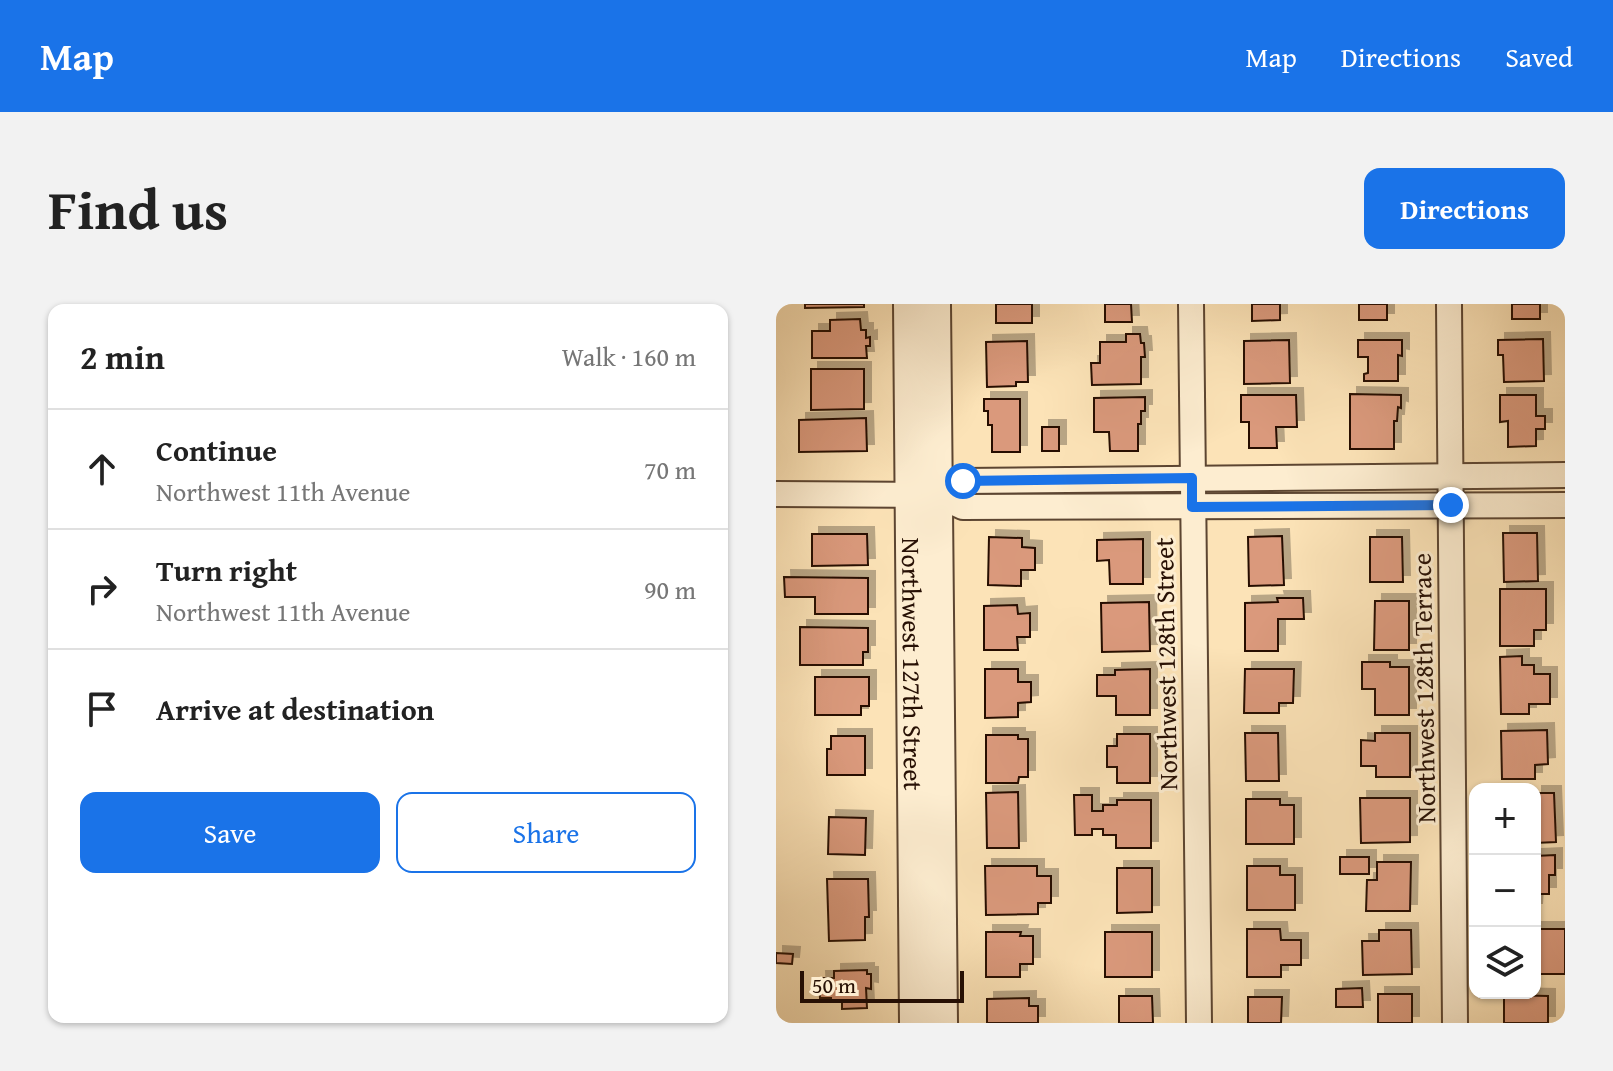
<!DOCTYPE html>
<html lang="en">
<head>
<meta charset="utf-8">
<style>
  body { margin:0; font-family:"Gentium Book Plus",serif; background:#f2f2f2; color:#222 }
  .controls { position:absolute; right:24px; bottom:24px; display:grid; overflow:hidden; border-radius:16px; box-shadow:0 2px 6px #0004 }
  .controls button { width:72px; height:72px; display:grid; place-items:center; padding:0; border:0; border-bottom:2px solid #e0e0e0; background:#fff; color:#222; font:40px sans-serif }
  .scale { position:absolute; left:24px; bottom:20px; width:164px; box-sizing:border-box; padding-left:8px; border:4px solid #271004; border-top:0; font-size:22px; line-height:28px; white-space:nowrap; color:#271004; -webkit-text-stroke:6px #fdedd0; paint-order:stroke }
  .stop { position:absolute; width:24px; height:24px; margin:-18px; border:6px solid #1a73e8; border-radius:50%; background:#fff }
  .stop.end { background:#1a73e8; border-color:#fff; box-shadow:0 2px 8px #0008 }
  .list { margin:0; padding:0; list-style:none }
  h2 { display:flex; justify-content:space-between; align-items:center; height:104px; margin:0; padding:0 32px; font-size:34px }
  h2 small { font-size:26px; font-weight:400; color:#767676 }
  .list li { display:grid; grid-template-columns:52px 1fr auto; gap:24px; align-items:center; box-sizing:border-box; height:120px; padding:0 32px; border-top:2px solid #e0e0e0 }
  .list b { display:block; font-size:30px; white-space:nowrap }
  .list p { margin:0; font-size:26px; white-space:nowrap; color:#767676 }
  .list em { font-size:26px; font-style:normal; color:#767676 }
  .actions { display:flex; gap:16px; padding:24px 32px }
  .actions a { flex:1; padding:18px 0; border:2px solid #1a73e8; border-radius:16px; text-align:center; font-size:28px; color:#1a73e8 }
  .actions .main { background:#1a73e8; color:#fff }
  .icon { flex:none; width:44px; height:44px; fill:none; stroke:currentColor; stroke-width:2; stroke-linecap:round; stroke-linejoin:round }
  .map { position:relative; flex:none; width:789px; height:719px; overflow:hidden; border-radius:16px }
  header { display:flex; align-items:center; gap:48px; box-sizing:border-box; height:112px; padding:0 40px; background:#1a73e8; color:#fff }
  header strong { font-size:38px }
  nav { display:flex; gap:44px; margin-inline-start:auto; font-size:28px }
  .intro { display:flex; align-items:center; justify-content:space-between; box-sizing:border-box; height:192px; padding:0 48px }
  h1 { margin:0; font-size:56px }
  .button { padding:20px 36px; border-radius:16px; background:#1a73e8; color:#fff; font-size:28px; font-weight:700 }
  main { display:flex; gap:48px; padding:0 48px }
  aside { flex:1; background:#fff; border-radius:16px; box-shadow:0 2px 6px #0004 }
  .map>svg:first-child { display:block }
  .building { fill:#da997c; stroke:#271004; stroke-width:2; filter:url(#shadow) }
  .lines { fill:none; stroke-linecap:round; stroke-linejoin:round }
  .minor-casing { stroke:#5c4531; stroke-width:28 }
  .tertiary-casing { stroke:#5c4531; stroke-width:34 }
  .minor { stroke:#fdedd0; stroke-width:24 }
  .tertiary { stroke:#fdedd0; stroke-width:30 }
  .route { stroke:#1a73e8; stroke-width:10 }
  .labels { text-anchor:middle; stroke-width:6; stroke-linejoin:round; paint-order:stroke }
  .street-label { font-size:26px; fill:#271004; stroke:#fdedd0 }
</style>
</head>
<body>
<header>
<strong>Map</strong>
<nav><a>Map</a><a>Directions</a><a>Saved</a></nav>
</header>
<div class="intro"><h1>Find us</h1><a class="button">Directions</a></div>
<main>
<aside>
<h2>2 min<small>Walk · 160 m</small></h2>
<ul class="list">
<li><svg class="icon" aria-label="ahead" viewBox="0 0 24 24"><path d="M12 20V5M6 11l6-6 6 6"/></svg><div><b>Continue</b><p>Northwest 11th Avenue</p></div><em>70 m</em></li>
<li><svg class="icon" aria-label="right" viewBox="0 0 24 24"><path d="M7 20v-9h11M14 6l5 5-5 5"/></svg><div><b>Turn right</b><p>Northwest 11th Avenue</p></div><em>90 m</em></li>
<li><svg class="icon" aria-label="arrive" viewBox="0 0 24 24"><path d="M6 21V4h12l-3 4 3 4H6"/></svg><div><b>Arrive at destination</b></div></li>
</ul>
<div class="actions"><a class="main">Save</a><a>Share</a></div>
</aside>
<div class="map">
<svg width="789" height="719" viewBox="0 0 789 719">
  <defs>
    <filter id="shadow"><feDropShadow dx="7" dy="-7" stdDeviation="0" flood-color="#0004"/></filter>
  </defs>
  <rect width="100%" height="100%" fill="#fce3b7"/>
  <filter id="stains"><feTurbulence type="fractalNoise" baseFrequency=".0025" numOctaves="4"/><feColorMatrix values="0 0 0 0 .2 0 0 0 0 .09 0 0 0 0 .02 0 0 0 .5 -.17"/></filter>
  <radialGradient id="worn" r=".72"><stop offset=".6" stop-color="#630" stop-opacity="0"/><stop offset="1" stop-color="#630" stop-opacity=".3"/></radialGradient>
  <g class="building">
    <path d="M29,0H88V3L29,4Z"/>
    <rect x="220" y="0" width="36" height="19"/>
    <path d="M329,0H355L356,18H329Z"/>
    <path d="M476,0H504V16L476,17Z"/>
    <rect x="583" y="0" width="28" height="16"/>
    <rect x="736" y="0" width="28" height="15"/>
    <path d="M84,15L85,26H90V34L94,33V42H90L91,54H36V27H54V16Z"/>
    <path d="M350,30H364L365,39H368L369,53H365V80L316,81L315,59H324V38H350Z"/>
    <path d="M767,35L768,77L728,78L727,51H722V36Z"/>
    <path d="M513,36L514,79L468,80V37Z"/>
    <path d="M582,36H626V52L622,51V77H588V70L592,69V53H582Z"/>
    <path d="M251,37L252,78H240V82L211,83L210,38Z"/>
    <path d="M35,65H88V105L35,106Z"/>
    <path d="M574,90L625,91V104L622,103L621,117H618V145H574Z"/>
    <path d="M465,91H520L521,123H500L501,144H473V118H465Z"/>
    <path d="M724,91H760V112H769V125H760V142L732,143V117L724,118Z"/>
    <path d="M369,93V107H365V120H362V147H334L333,128H318V94Z"/>
    <path d="M208,95H244V148H216V121H212V107H208Z"/>
    <path d="M90,114L91,147L23,148V116Z"/>
    <rect x="266" y="123" width="17" height="24"/>
    <path d="M727,229H761L762,277L728,278Z"/>
    <path d="M36,230H91L92,261L36,262Z"/>
    <path d="M506,232L508,281L473,282L472,233Z"/>
    <path d="M213,233L246,234V243L259,244V266H245V282L212,281Z"/>
    <path d="M594,233H626L627,278H594Z"/>
    <path d="M367,235V280H334L333,256L321,257V236Z"/>
    <path d="M8,273L92,274V310H39V293H9Z"/>
    <path d="M724,285H770V326H758V342H724Z"/>
    <path d="M501,294H527L528,315H502V347H469V299L502,298Z"/>
    <path d="M599,297H633V346H598Z"/>
    <path d="M373,298L374,347L326,348L325,299Z"/>
    <path d="M241,301L242,310L254,309V333H241L242,346H208V302Z"/>
    <path d="M24,323L92,324V348H87V361H24Z"/>
    <path d="M746,352V361H758V370H774V400H753V410H725L724,353Z"/>
    <path d="M586,358H614V363H633V411H599V385H586Z"/>
    <path d="M209,365H242V378H255V398L242,399V413L209,414Z"/>
    <path d="M374,365V411H340V392H321V371H339V366Z"/>
    <path d="M469,365H518L517,399H503V409H468Z"/>
    <path d="M39,373H93V402H85V411H39Z"/>
    <path d="M771,426L772,460L759,461V475H726L725,427Z"/>
    <path d="M469,429H502L503,477H470Z"/>
    <path d="M599,429H634V473H600V462H585V436L599,437Z"/>
    <path d="M341,430H374V479H341V463H331V442H341Z"/>
    <path d="M210,431H242V435H252V473H243L242,479H210Z"/>
    <path d="M55,432H89V471H51V445H55Z"/>
    <path d="M242,488L243,544H211L210,489Z"/>
    <path d="M759,489H778L780,538L759,539Z"/>
    <path d="M298,491H316V507H327V501H341V496H375V544H340V531H327V525H316V531H299Z"/>
    <path d="M584,494H634V538L585,539Z"/>
    <path d="M470,495H504V501H518V540H470Z"/>
    <path d="M53,513L90,514L89,551L52,550Z"/>
    <path d="M779,551V571H773V590H760L759,607V552Z"/>
    <rect x="564" y="553" width="29" height="17"/>
    <path d="M601,558H635L634,607H590L591,576H601Z"/>
    <path d="M209,562H261V572H275V599H262V610L210,611Z"/>
    <path d="M471,562H504V571H519V606H471Z"/>
    <path d="M341,564H376V608L341,609Z"/>
    <path d="M51,575H92L93,613H89V636L53,637Z"/>
    <path d="M471,625H504L505,636H525V661H505V673H471Z"/>
    <rect x="759" y="625" width="30" height="45"/>
    <path d="M603,626H635L636,670L587,671L586,637H603Z"/>
    <path d="M210,628H245L244,632H257V660H244V673H210Z"/>
    <rect x="329" y="628" width="47" height="45"/>
    <path d="M0,649L17,650L16,660L0,659Z"/>
    <path d="M91,666V670H95V685L90,684L91,704L66,705V698H55V694H44L43,674H58V667Z"/>
    <path d="M586,684L587,703H560V685Z"/>
    <rect x="602" y="690" width="34" height="29"/>
    <path d="M728,691L772,692V719H728Z"/>
    <path d="M343,692H376L377,719H343Z"/>
    <path d="M472,693H506L505,719H472Z"/>
    <path d="M253,694V702H262V719H211V695Z"/>
  </g>
  <g class="lines">
    <g class="minor-casing">
      <g id="minor">
        <path d="M415,0L423,719"/>
        <path d="M673,0L679,719"/>
        <path d="M0,190L161,191L187,203L789,201"/>
        <path d="M161,191L187,177L789,171"/>
      </g>
    </g>
    <g class="tertiary-casing">
      <g id="tertiary">
        <path id="s1" d="M133,0L139,719"/>
        <path d="M159,0L166,719"/>
      </g>
    </g>
    <use href="#minor" class="minor"/>
    <use href="#tertiary" class="tertiary"/>
  </g>
  <g class="lines">
    <path class="route" d="M187,177L416,174V203L675,201"/>
  </g>
  <g class="labels">
    <g class="street-label">
      <text dy="9" stroke="none"><textPath href="#s1" startOffset="360">Northwest 127th Street</textPath></text>
      <text transform="translate(390 360) rotate(-91)" y="9">Northwest 128th Street</text>
      <text transform="translate(648 384) rotate(-91)" y="9">Northwest 128th Terrace</text>
    </g>
  </g>
  <rect width="100%" height="100%" filter="url(#stains)"/>
  <rect width="100%" height="100%" fill="url(#worn)"/>
</svg>
<div class="controls">
<button>+</button>
<button>−</button>
<button><svg class="icon" aria-label="layers" viewBox="0 0 24 24"><path d="M12 4l9 5-9 5-9-5zM3 14l9 5 9-5"/></svg></button>
</div>
<div class="scale">50 m</div>
<div class="stop" style="left:187px;top:177px"></div>
<div class="stop end" style="left:675px;top:201px"></div>
</div>
</main>
</body>
</html>
